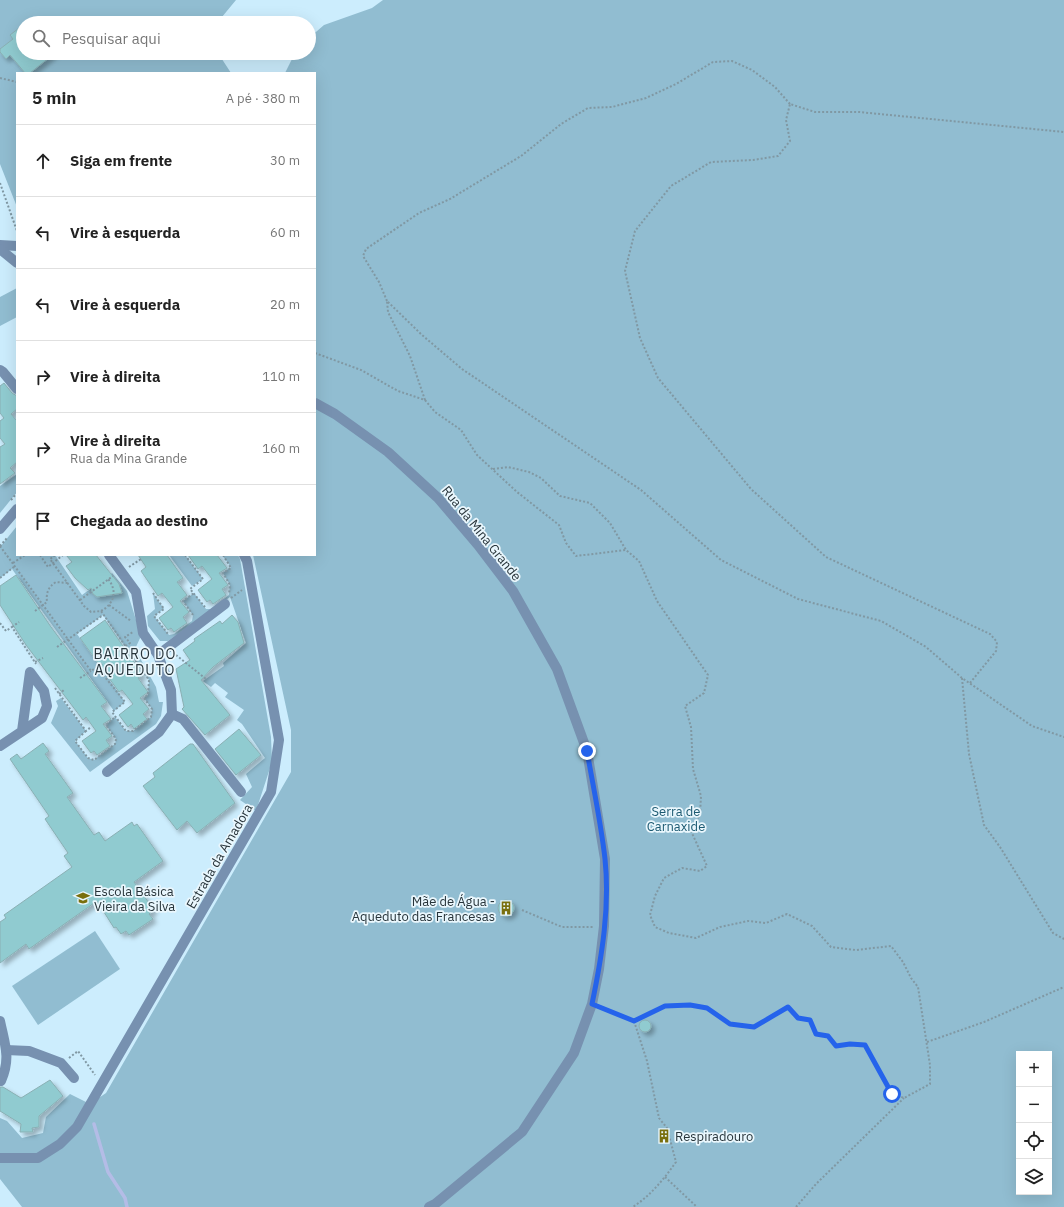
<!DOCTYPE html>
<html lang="pt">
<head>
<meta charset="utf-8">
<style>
  body { margin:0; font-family:"IBM Plex Sans",sans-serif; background:#f2f2f2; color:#222 }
  .controls { position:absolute; right:12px; bottom:12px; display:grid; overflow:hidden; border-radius:0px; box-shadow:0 4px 16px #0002 }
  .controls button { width:36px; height:36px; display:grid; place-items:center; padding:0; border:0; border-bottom:1px solid #e0e0e0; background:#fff; color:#222; font:20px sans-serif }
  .stop { position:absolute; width:12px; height:12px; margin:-9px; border:3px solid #2563eb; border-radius:50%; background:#fff }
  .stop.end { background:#2563eb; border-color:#fff; box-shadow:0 1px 4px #0008 }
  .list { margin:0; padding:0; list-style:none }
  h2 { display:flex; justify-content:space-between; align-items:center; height:52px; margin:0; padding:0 16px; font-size:17px }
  h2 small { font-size:13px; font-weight:400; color:#767676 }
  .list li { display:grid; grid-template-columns:26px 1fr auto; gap:12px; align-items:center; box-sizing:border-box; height:72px; padding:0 16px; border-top:1px solid #e0e0e0 }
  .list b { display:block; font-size:15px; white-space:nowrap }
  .list p { margin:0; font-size:13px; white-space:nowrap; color:#767676 }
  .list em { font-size:13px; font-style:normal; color:#767676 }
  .icon { flex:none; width:22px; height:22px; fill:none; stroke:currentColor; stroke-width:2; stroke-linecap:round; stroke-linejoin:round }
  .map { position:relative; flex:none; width:1064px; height:1207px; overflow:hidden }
  .search { position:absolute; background:#fff; box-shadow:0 4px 16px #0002; left:16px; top:16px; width:300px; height:44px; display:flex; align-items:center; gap:10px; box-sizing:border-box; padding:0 14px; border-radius:22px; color:#767676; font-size:15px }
  .panel { position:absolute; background:#fff; box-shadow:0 4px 16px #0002; left:16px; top:72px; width:300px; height:484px; border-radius:0px }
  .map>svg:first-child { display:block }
  .green { fill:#91bdd1; fill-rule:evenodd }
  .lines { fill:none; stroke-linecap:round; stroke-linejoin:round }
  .stream { stroke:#b4bce6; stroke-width:3.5 }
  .building { fill:#90cbd0; stroke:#8aafb3; filter:url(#shadow) }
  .path { stroke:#8098a3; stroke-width:2; stroke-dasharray:2 2; stroke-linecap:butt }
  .minor { stroke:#7791b0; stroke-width:10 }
  .route { stroke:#2563eb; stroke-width:5 }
  .labels { text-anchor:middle; stroke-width:3.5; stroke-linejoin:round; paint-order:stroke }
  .street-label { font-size:13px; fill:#27343a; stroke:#eaf7fd }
  .park-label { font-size:13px; fill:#1b5971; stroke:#eaf7fd }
  .poi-label { font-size:13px; fill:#27343a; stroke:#eaf7fd; text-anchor:start }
  .neighbourhood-label { font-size:14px; letter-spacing:1px; fill:#27343a; stroke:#eaf7fd }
</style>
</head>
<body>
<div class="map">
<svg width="1064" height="1207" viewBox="0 0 1064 1207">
  <defs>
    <filter id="shadow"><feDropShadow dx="3.5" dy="3.5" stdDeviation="2" flood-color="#0004"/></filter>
  </defs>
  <rect width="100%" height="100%" fill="#ccedfd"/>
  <g class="green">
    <path d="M0,0H236L217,23H23V53H218L231,73H17V207L0,164Z"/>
    <path d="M383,0H1064V1207H22L0,1179V1118L7,1121L22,1138L43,1133L46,1117L70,1094L90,1104L106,1093L291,772V730L253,555H315V73H285L295,53H309V38L324,25L372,8ZM1019,1054H1049V1192H1019Z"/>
    <path d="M17,288V317L0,326V297Z"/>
    <path d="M17,474V492L0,513V486Z"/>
    <path d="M17,526V555H55L82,595L112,573L127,591L141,636L135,649L156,687L159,702H163L161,716L156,724L90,772L51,723L58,706L56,701L61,698L86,731L75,741L88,758L94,760L115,744L116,739L106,725L115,717L126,731H133L151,717L152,709L144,698L148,695L149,680L103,615L77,634L125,702L114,711L12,569L0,578V547Z"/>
    <path d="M169,555H185L203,579L192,586Z"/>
    <path d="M222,555H238L240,559L271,737L272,762L256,811L240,800L252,787L246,774L265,758L242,724L237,720L244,710L225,697L228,693L215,683L211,687L203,681L224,666L223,663L246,643L230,597L168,641H160L148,626L147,616L155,609L153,593L164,609L154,616L169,635L174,634L192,621L193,615L183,601L194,593L206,609H211L229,595L230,585L223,573L231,567Z"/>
    <path d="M95,931L120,969L38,1025L12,986Z"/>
  </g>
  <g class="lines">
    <path class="stream" d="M94,1124L108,1172L125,1198L127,1207"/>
  </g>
  <g class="building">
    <path d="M23,25V53H55L30,73H25L10,55L6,59L0,52V49L13,39L10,35Z"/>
    <path d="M4,383L12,393L17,396V409L11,414L17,421V462L10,468L15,473L0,484V447L5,444L0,438V421L4,418L0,413V386Z"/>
    <path d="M66,555H96L119,584L122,593L97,597L93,594L91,588L88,590L75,578L66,566L72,562Z"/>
    <path d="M138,555H167L183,578L177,582L187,595L180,601L189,612L183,617L187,623L174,632L171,628L168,630L159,618L173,607L162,593L158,596L141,571L146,567Z"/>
    <path d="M188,555H217L227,568L219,573L228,585L222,589L226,595L213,604L210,600L207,602L198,590L212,579L202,566L198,569Z"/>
    <path d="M16,575L51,627L107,702L101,706L111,719L103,724L112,736L106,740L110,746L97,755L94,751L91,753L82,741L96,731L86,717L83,720L26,645L0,605V586Z"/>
    <path d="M232,615L238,622L244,643L213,667L201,680L230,715L205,735L182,709L184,707L176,669L190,660L183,650L195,641L194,639L220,621L222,624Z"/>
    <path d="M105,620L143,675L138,678L148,692L140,698L149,709L143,714L147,719L134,729L131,724L128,727L119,715L133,704L122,690L119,692L80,638Z"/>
    <path d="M239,729L261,755L236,775L215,749Z"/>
    <path d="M43,743L49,751L45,754L73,793L67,797L94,835L99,832L105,841L132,822L134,826L137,824L163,861L134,882L154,910L149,914L153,919L129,935L126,931L121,934L116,927L114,928L97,901L29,949L26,944L0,963V922L6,918L4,915L72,867L64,856L68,853L45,819L49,816L10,759L17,754L21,759Z"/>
    <path d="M190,744H193L235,803L197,833L187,821L177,830L143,786L155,777L153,773Z"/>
    <circle cx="506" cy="908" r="8"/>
    <circle cx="645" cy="1026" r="6"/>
    <path d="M50,1080L63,1096L39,1116V1127L32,1128L33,1132H20L21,1124L0,1111V1087H3L21,1098Z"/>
  </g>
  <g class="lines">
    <g class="path">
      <path d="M0,78L17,82"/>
      <path d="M0,183L17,231"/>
      <path d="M387,301L379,282L363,256L366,249L419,213L450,199L521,156L561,124L588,108L612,107L646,98L676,84L713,62L732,61L752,70L775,87L790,104"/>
      <path d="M315,353L361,370L398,391L425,400L410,356L388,312L387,301L422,335L462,369L641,490L721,560L798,599L881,621L926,647L962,678L1032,726L1064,737"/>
      <path d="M425,400L435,412L461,430L477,455L517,492L559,525L566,543L576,556L626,550L639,561L657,601L708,675L704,693L685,706L691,727L693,769L701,796L700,814L691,831L707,866L700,871L682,868L664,878L655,896L650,915L655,927L669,933L696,938L720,927L748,921L766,923L787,914L812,926L831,947L856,950L891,946L903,962L911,978L918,987L930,1065V1084L904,1098L892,1093L865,1045L850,1044L836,1046L828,1036L816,1034L810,1020L798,1018L788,1007L754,1027L730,1024L707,1008L690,1005L665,1006L634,1021"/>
      <path d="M493,469L508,467L529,472L541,478L560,496L590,503L610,523L626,550"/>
      <path d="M11,500L17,493"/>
      <path d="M0,546L91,671L97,667L125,702L112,712L126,731H133L151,717L152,709L144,698L148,695L149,680L101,611L91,612L84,606L50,559L54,556L53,555"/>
      <path d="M0,546L7,538"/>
      <path d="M40,555L48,567L63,555"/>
      <path d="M185,555L203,579L190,589L205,607"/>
      <path d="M223,555L231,568L223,573L230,585L229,594"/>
      <path d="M13,563L25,555"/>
      <path d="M129,567L141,559"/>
      <path d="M0,578L15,566"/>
      <path d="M153,593L164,609L154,616L168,634"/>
      <path d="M231,598L242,590"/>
      <path d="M80,600L113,576"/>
      <path d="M109,605L131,621"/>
      <path d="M35,611L47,602C46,593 48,587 56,582L68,583"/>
      <path d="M101,611C114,604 118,591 108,579"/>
      <path d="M193,615L183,601L194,593"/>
      <path d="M0,623L6,631L12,627L36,664"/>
      <path d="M12,627L19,622"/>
      <path d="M57,647L103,615"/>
      <path d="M119,651L130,643L125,637L133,632"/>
      <path d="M176,655L206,679"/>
      <path d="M35,662L43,658"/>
      <path d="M97,667L104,663"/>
      <path d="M80,678L91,671"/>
      <path d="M962,678L969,754L984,825L1000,847L1053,933L1064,939"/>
      <path d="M970,683L996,651L997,642L990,634L826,557L751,489L658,378L640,338L625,271L635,231L671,186L711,162L753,160L778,156L790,141L786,120L790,104L815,112H859L1064,132"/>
      <path d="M55,688L86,731L91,727"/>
      <path d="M59,694L65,689"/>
      <path d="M86,731L75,741L88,758L94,760L115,744L116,739L106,725L115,717"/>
      <path d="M522,910L562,927H593"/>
      <path d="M601,1007L634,1021L647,1061L659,1118L667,1128L676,1162C664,1179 651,1195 633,1207"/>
      <path d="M927,1042L984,1022L1064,987"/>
      <path d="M69,1058L78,1051L95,1075"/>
      <path d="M665,1177L697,1207"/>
      <path d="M796,1207L816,1184L904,1098"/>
    </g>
    <g class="minor">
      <path d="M0,245L17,246"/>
      <path d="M0,249L17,263"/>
      <path d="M0,370L3,372L17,389"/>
      <path d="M315,403L335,414L388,452L438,498L478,545L513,591L557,669L587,751L605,859L604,926L599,969L592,1004L574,1053L522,1132L435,1204L429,1207"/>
      <path d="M0,529L17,509"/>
      <path d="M158,655L225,604"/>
      <path d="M172,714L183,719L241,792"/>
      <path d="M0,746L42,718L47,706L44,691L30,672L22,731"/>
      <path d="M107,772L159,732L172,714L171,690L158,655L143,633L136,592L109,555"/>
      <path d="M0,1021C5,1045 11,1058 1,1081"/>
      <path d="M6,1050L29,1051L61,1063L74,1078"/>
      <path d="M0,1158H38L60,1144L77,1127L271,792L279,740L247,561L244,555"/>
    </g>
  </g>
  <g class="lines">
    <path class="route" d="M587,751C593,786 601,823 605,859C610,907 602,956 592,1004L634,1021L665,1006L690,1005L707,1008L730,1024L754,1027L788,1007L798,1018L810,1020L816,1034L828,1036L836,1046L850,1044L865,1045L892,1094"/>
  </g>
  <defs>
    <g id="school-bare" transform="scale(1.08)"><path d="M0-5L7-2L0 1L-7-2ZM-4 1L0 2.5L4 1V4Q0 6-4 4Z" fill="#796f0e" stroke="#eaf7fd" stroke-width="2.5" paint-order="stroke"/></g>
    <g id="building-bare" transform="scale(1.08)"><path d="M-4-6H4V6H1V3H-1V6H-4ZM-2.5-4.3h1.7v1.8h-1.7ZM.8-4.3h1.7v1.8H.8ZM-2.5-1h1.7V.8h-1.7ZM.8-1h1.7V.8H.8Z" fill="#796f0e" stroke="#eaf7fd" stroke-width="2.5" paint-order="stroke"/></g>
  </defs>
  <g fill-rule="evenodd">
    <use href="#school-bare" x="83" y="898"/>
    <use href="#building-bare" x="506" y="908"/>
    <use href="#building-bare" x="664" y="1136"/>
  </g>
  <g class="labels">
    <g class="street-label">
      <text transform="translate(482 533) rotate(51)" y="5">Rua da Mina Grande</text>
      <text transform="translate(219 856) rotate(-60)" y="5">Estrada da Amadora</text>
    </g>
    <g class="park-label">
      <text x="676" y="816">Serra de<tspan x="676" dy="15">Carnaxide</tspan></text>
    </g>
    <g class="poi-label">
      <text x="94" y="896">Escola Básica<tspan x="94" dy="15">Vieira da Silva</tspan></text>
      <text x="495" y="906" text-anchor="end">Mãe de Água -<tspan x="495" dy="15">Aqueduto das Francesas</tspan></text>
      <text x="675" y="1141">Respiradouro</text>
    </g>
    <g class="neighbourhood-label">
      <text x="135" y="659">BAIRRO DO<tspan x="135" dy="16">AQUEDUTO</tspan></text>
    </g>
  </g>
</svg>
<div class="controls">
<button>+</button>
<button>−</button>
<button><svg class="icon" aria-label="locate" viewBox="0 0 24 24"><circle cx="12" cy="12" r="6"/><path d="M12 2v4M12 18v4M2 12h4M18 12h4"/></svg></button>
<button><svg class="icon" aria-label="layers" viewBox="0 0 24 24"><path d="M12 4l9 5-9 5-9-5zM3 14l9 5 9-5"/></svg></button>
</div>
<div class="stop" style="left:892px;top:1094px"></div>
<div class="stop end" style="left:587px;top:751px"></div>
<div class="search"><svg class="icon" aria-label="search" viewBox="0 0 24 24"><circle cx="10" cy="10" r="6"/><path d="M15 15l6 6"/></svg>Pesquisar aqui</div>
<section class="panel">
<h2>5 min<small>A pé · 380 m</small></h2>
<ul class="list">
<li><svg class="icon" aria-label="ahead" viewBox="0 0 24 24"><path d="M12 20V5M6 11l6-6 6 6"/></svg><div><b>Siga em frente</b></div><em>30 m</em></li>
<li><svg class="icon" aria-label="left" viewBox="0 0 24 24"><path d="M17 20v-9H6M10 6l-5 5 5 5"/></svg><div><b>Vire à esquerda</b></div><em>60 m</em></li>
<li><svg class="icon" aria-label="left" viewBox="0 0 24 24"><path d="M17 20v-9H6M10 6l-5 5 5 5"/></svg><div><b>Vire à esquerda</b></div><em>20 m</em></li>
<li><svg class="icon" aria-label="right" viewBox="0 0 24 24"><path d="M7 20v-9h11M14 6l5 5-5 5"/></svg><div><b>Vire à direita</b></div><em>110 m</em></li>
<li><svg class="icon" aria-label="right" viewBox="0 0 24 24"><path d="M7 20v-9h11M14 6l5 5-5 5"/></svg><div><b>Vire à direita</b><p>Rua da Mina Grande</p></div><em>160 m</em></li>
<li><svg class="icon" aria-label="arrive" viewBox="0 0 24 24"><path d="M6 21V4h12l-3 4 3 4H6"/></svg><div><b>Chegada ao destino</b></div></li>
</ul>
</section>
</div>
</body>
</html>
